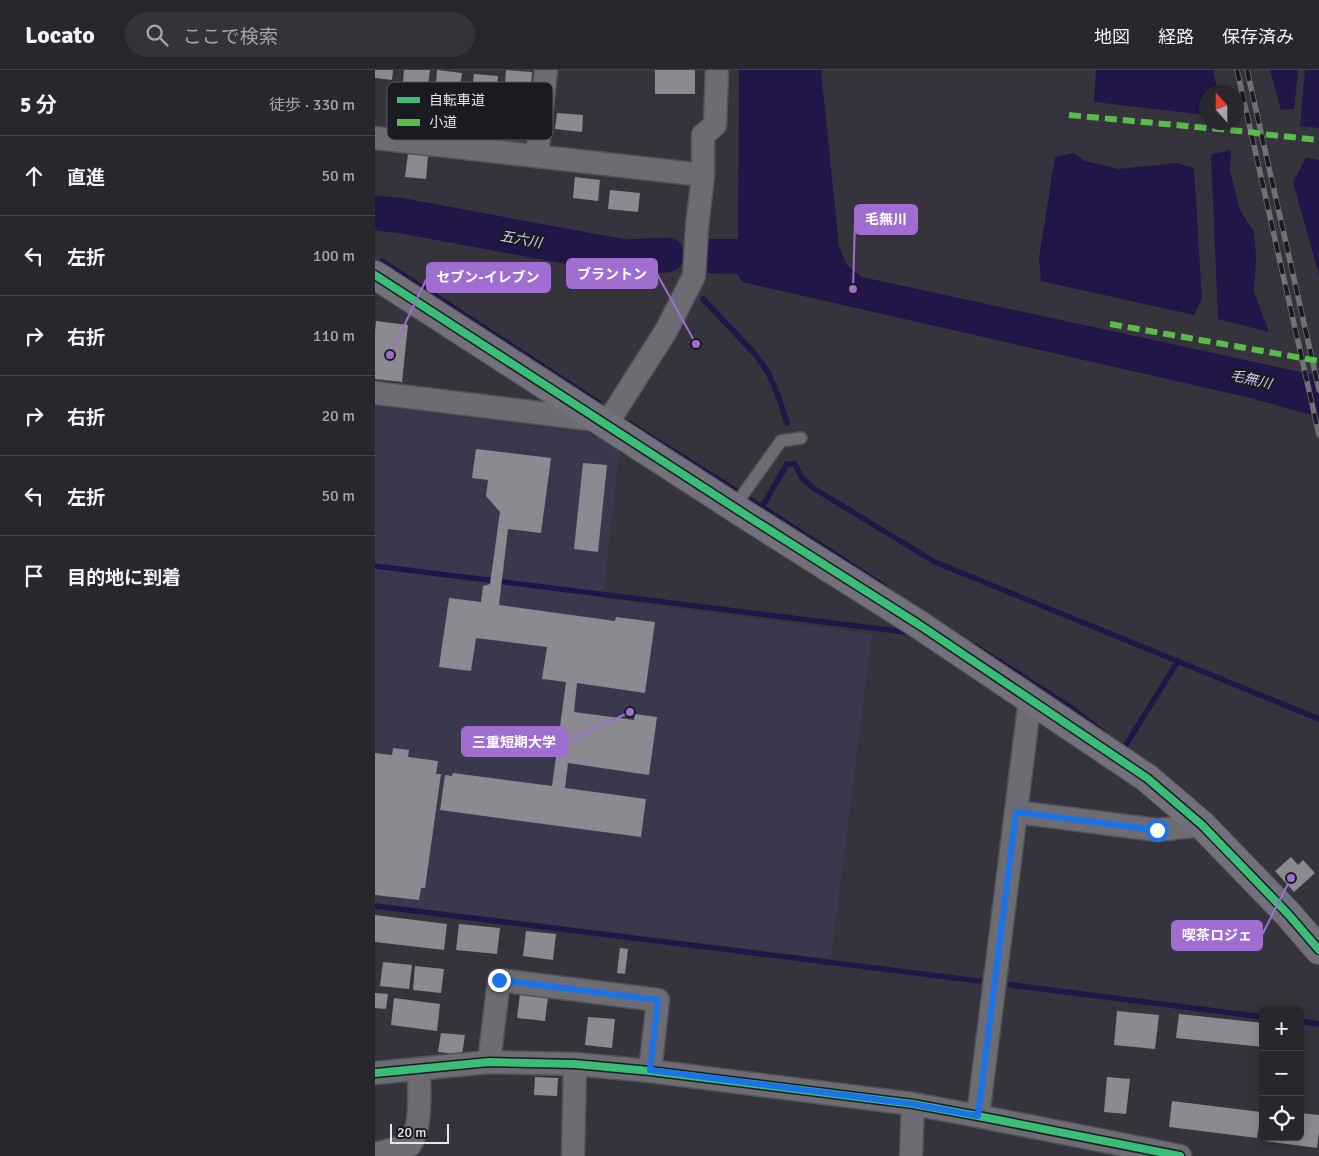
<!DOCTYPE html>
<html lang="ja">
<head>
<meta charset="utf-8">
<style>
  body { margin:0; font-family:Signika,"Noto Sans JP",sans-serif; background:#343339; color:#f1f3f6 }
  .controls { position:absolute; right:15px; bottom:15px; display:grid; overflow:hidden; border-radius:8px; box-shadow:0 2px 12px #0003 }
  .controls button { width:45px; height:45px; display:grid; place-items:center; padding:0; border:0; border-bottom:1px solid #444449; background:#28272d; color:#f1f3f6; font:25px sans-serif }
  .compass { position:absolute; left:824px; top:15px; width:45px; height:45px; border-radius:50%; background:#28272d; box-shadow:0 2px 12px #0003; rotate:339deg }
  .scale { position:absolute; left:15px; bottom:12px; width:59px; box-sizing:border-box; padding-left:5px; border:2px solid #e5e5ef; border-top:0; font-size:14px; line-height:18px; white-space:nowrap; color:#e5e5ef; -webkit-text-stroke:4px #1a1a21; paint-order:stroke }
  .stop { position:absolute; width:15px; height:15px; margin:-11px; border:4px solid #1a73e8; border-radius:50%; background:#fff }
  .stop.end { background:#1a73e8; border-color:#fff; box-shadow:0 1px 5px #0008 }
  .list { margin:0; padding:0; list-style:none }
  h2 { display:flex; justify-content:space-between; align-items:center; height:65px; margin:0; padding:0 20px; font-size:21px }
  h2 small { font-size:16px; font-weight:400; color:#a5a5aa }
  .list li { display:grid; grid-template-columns:32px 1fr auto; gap:15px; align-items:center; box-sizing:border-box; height:80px; padding:0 20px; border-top:1px solid #444449 }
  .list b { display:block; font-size:19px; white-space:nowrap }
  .list em { font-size:16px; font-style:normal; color:#a5a5aa }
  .icon { flex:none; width:28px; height:28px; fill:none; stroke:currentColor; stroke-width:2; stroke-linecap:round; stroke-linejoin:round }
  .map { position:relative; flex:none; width:944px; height:1086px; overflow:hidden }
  header { display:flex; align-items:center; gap:30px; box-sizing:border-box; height:70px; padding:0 25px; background:#28272d; border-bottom:1px solid #444449 }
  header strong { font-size:24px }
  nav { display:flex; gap:28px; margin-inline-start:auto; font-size:18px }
  .search { width:350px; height:45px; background:#343339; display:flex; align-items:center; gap:12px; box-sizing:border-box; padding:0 18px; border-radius:28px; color:#a5a5aa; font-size:19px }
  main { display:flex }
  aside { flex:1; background:#28272d }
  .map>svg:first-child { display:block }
  .built { fill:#3a384c }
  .water { fill:#221548 }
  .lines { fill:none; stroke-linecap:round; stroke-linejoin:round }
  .stream { stroke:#221548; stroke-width:5.5 }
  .river { stroke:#221548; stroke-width:35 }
  .building { fill:#8b8a91 }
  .lane-casing { stroke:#525158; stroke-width:14 }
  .street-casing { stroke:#525158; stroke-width:25 }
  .secondary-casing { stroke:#525158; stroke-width:30 }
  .lane { stroke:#6d6c72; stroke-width:11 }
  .street { stroke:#6d6c72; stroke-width:22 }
  .secondary { stroke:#72717b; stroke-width:28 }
  .rail-casing { stroke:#717077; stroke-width:5.5 }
  .rail { stroke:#1a1a21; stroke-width:4; stroke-dasharray:11; stroke-linecap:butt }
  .quiet { stroke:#5cbc4b; stroke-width:6; stroke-dasharray:12 6; stroke-linecap:butt }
  .cycleway-casing { stroke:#1a1a21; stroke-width:11 }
  .cycleway { stroke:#3abd76; stroke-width:8 }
  .route { stroke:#1a73e8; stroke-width:6 }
  .labels { text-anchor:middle; stroke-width:5; stroke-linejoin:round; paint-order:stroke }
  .water-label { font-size:14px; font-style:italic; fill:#cfccf0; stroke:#1a1a21 }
  .key { fill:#1a1a21; stroke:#57575f; stroke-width:1 }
  .key-label { font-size:14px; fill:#e5e5ef }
  .leader { fill:none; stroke:#a06dd0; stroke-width:2 }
  .callout-dot { fill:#a06dd0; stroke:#1a1a21; stroke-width:2 }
  .callout { fill:#a06dd0; stroke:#a06dd0; stroke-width:2 }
  .callout-label { font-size:14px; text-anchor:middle; font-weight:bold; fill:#fff }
</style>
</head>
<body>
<header>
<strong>Locato</strong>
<div class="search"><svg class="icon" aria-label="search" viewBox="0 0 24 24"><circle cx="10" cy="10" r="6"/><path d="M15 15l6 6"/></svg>ここで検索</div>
<nav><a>地図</a><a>経路</a><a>保存済み</a></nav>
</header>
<main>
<aside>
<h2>5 分<small>徒歩 · 330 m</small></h2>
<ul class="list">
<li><svg class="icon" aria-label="ahead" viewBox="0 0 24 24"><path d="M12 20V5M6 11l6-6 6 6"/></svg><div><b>直進</b></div><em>50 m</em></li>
<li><svg class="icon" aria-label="left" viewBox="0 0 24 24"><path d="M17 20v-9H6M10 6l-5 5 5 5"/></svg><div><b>左折</b></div><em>100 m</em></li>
<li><svg class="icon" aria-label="right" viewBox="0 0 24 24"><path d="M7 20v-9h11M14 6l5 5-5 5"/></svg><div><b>右折</b></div><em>110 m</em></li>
<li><svg class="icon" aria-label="right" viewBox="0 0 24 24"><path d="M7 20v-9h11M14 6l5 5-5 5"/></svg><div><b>右折</b></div><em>20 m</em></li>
<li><svg class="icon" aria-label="left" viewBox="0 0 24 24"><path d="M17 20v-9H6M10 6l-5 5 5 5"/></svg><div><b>左折</b></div><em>50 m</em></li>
<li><svg class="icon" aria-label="arrive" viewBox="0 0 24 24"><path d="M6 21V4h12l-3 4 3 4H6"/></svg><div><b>目的地に到着</b></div></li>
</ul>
</aside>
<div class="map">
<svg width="944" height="1086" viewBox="0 0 944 1086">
  <rect width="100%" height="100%" fill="#35343c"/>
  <path class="built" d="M0,336L213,363L222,368L224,365L245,378L228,528L497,564L456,889L0,833Z"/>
  <g class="water">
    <path d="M364,0H446L464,177L472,195L487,207L944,306V347L871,327L367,212L363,204L331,203L332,169H363Z"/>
    <path d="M721,0H838L843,22H832L831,45L719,32Z"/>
    <path d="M895,0H923L919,39L906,40Z"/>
    <path d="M930,0H944V58L925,56Z"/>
    <path d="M856,80L855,101L865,140L879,162L881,186L879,222L894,262L843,249L836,84Z"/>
    <path d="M699,83L710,91L743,99L802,93L819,98L827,228L819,245L666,211L664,188L680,87Z"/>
    <path d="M931,88L944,90V205L918,112Z"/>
  </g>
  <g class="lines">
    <g class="stream">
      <path d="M292,185L315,186"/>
      <path d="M7,191L224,333"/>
      <path d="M328,229L380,284L393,302L404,328L412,353"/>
      <path d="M254,353L387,437L509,516"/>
      <path d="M387,437L412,394H420L427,408L438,418L560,492L944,649"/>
      <path d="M0,496L530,562"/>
      <path d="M600,576L695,637L729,663"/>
      <path d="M744,674L749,678L803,591"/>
      <path d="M0,836L604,911"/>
      <path d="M636,915L888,947"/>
      <path d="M925,951L944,954"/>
    </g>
    <path class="river" d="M0,143L28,146L249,187L292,185"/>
  </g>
  <g class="building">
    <path d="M0,0H18L17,10L0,8Z"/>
    <path d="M29,0H55L53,15L28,12Z"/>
    <path d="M62,0L87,3L85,17L61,14Z"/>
    <path d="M131,0L157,2L156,15L130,13Z"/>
    <rect x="280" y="0" width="40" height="24"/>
    <path d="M99,4L123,6L122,20L97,18Z"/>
    <path d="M182,43L208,45L207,62L180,59Z"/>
    <path d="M33,84L53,86L51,109L30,107Z"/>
    <path d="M200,107L225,110L223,131L198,128Z"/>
    <path d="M235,120L265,123L263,142L233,139Z"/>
    <path d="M1,251L33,255L27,312L0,309V261Z"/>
    <path d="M101,379L176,388L166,463L133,459L124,535L240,551L241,547L280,552L270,623L202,613L199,642L259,650L260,644L282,647L274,705L193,693L190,718L271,729L266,767L65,740L70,705L77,706L78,703L177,716L191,612L167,609L172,577L101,568L96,601L64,597L74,528L106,532L108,516L115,514L125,442L111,426L113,410L97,408Z"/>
    <path d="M208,393L232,395L223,482L199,479Z"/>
    <path d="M18,678L34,680L33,687L63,691L61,704H66L50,818H46L44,830L0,825V683L17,685Z"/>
    <path d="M916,787L923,795L928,790L940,803L919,822L900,801Z"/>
    <path d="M0,845L72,854L69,880L0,872Z"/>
    <path d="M84,854L125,858L122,884L81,880Z"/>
    <path d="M151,861L181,864L178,890L148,886Z"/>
    <path d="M245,878L253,879L250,904L242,903Z"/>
    <path d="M8,892L37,895L34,919L5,916Z"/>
    <path d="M40,896L69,899L66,923L38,920Z"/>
    <path d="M0,923L13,924L11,939L0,938Z"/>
    <path d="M145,924L173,927L170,951L142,948Z"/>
    <path d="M19,928L65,934L62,961L16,955Z"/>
    <path d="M742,941L784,945L780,979L739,975Z"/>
    <path d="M804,944L888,953V977L801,968Z"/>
    <path d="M213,947L240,949L237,978L210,975Z"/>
    <path d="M66,963L90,965L87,985L63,982Z"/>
    <path d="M160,1007L183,1008L182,1026L159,1025Z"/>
    <path d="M732,1007L755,1009L751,1044L729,1042Z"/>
    <path d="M797,1031L886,1042L882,1068L794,1057Z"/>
    <path d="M925,1043L944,1045V1062L942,1078L890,1071V1067H925Z"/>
  </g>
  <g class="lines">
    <g class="lane-casing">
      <path id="lane" d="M359,437L406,371L426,368"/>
    </g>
    <g class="street-casing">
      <g id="street">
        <path d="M0,68L328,105"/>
        <path d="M162,86L171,0"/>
        <path d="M0,323L222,350"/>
        <path d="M231,355L291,261L319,206L322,157L328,105V65L340,55L342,0"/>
        <path d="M641,742L782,760L827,755"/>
        <path d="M114,992L124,910L283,930L275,1001"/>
        <path d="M0,1003L114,992L200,994L275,1001L538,1034L603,1046L805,1086"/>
        <path d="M603,1046L655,629"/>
        <path d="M0,1084L35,1075C47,1057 44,1020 44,999"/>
        <path d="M198,1086L200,994"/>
        <path d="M536,1086L538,1034"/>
      </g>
    </g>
    <g class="secondary-casing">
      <path id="secondary" d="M0,205L377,449L543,554L772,708L827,755L913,844L944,880"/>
    </g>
    <use href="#lane" class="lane"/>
    <use href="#street" class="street"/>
    <use href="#secondary" class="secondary"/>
    <g class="rail-casing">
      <g id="rail">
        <path d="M862,0L944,365"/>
        <path d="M872,0L944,320"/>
      </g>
    </g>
    <use href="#rail" class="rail"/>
    <g class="quiet">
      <path d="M694,45L875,62L887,64L944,70"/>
      <path d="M735,254L944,291"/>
    </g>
    <g class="cycleway-casing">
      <g id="cycleway">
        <path d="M0,205L377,449L543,554L772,708L827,755L913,844L944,880"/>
        <path d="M0,1003L114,992L200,994L275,1001L538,1034L603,1046L805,1086"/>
      </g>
    </g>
    <use href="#cycleway" class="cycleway"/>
  </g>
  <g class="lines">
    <path class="route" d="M124,910L283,930L275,1000L538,1034L603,1046L641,742L782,760"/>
  </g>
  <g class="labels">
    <g class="water-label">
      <text transform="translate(146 169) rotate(10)" y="5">五六川</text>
      <text transform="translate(876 309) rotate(13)" y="5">毛無川</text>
    </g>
  </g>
  <rect x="12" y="12" width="166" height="58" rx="8" class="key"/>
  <rect x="22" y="27" width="23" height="6" fill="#3abd76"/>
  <rect x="22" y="49" width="23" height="7" fill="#5cbc4b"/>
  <g class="key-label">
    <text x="54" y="35">自転車道</text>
    <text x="54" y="57">小道</text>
  </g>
  <path class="leader" d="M478 219L480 150M321 274L282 204M15 285L52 208M255 642L191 672M916 808L887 865"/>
  <g class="callout-dot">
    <circle cx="478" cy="219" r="5"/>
    <circle cx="321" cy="274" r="5"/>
    <circle cx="15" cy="285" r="5"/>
    <circle cx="255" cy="642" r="5"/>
    <circle cx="916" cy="808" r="5"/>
  </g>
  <g class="callout">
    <rect x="480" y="135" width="62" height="29" rx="5"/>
    <rect x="192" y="189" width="90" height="29" rx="5"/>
    <rect x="52" y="193" width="123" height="29" rx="5"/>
    <rect x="87" y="657" width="104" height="29" rx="5"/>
    <rect x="797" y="851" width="90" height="29" rx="5"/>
  </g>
  <g class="callout-label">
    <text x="511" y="154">毛無川</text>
    <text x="237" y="209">ブラントン</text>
    <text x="113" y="212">セブン-イレブン</text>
    <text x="139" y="677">三重短期大学</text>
    <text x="842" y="870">喫茶ロジェ</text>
  </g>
</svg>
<div class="controls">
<button>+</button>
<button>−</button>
<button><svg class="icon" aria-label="locate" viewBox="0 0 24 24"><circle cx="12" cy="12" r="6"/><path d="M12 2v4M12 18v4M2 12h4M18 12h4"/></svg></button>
</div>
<svg class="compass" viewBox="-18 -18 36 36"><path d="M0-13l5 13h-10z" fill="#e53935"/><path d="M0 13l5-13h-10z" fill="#a5a5aa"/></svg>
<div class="scale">20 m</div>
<div class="stop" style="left:782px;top:760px"></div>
<div class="stop end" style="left:124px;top:910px"></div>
</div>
</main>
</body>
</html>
